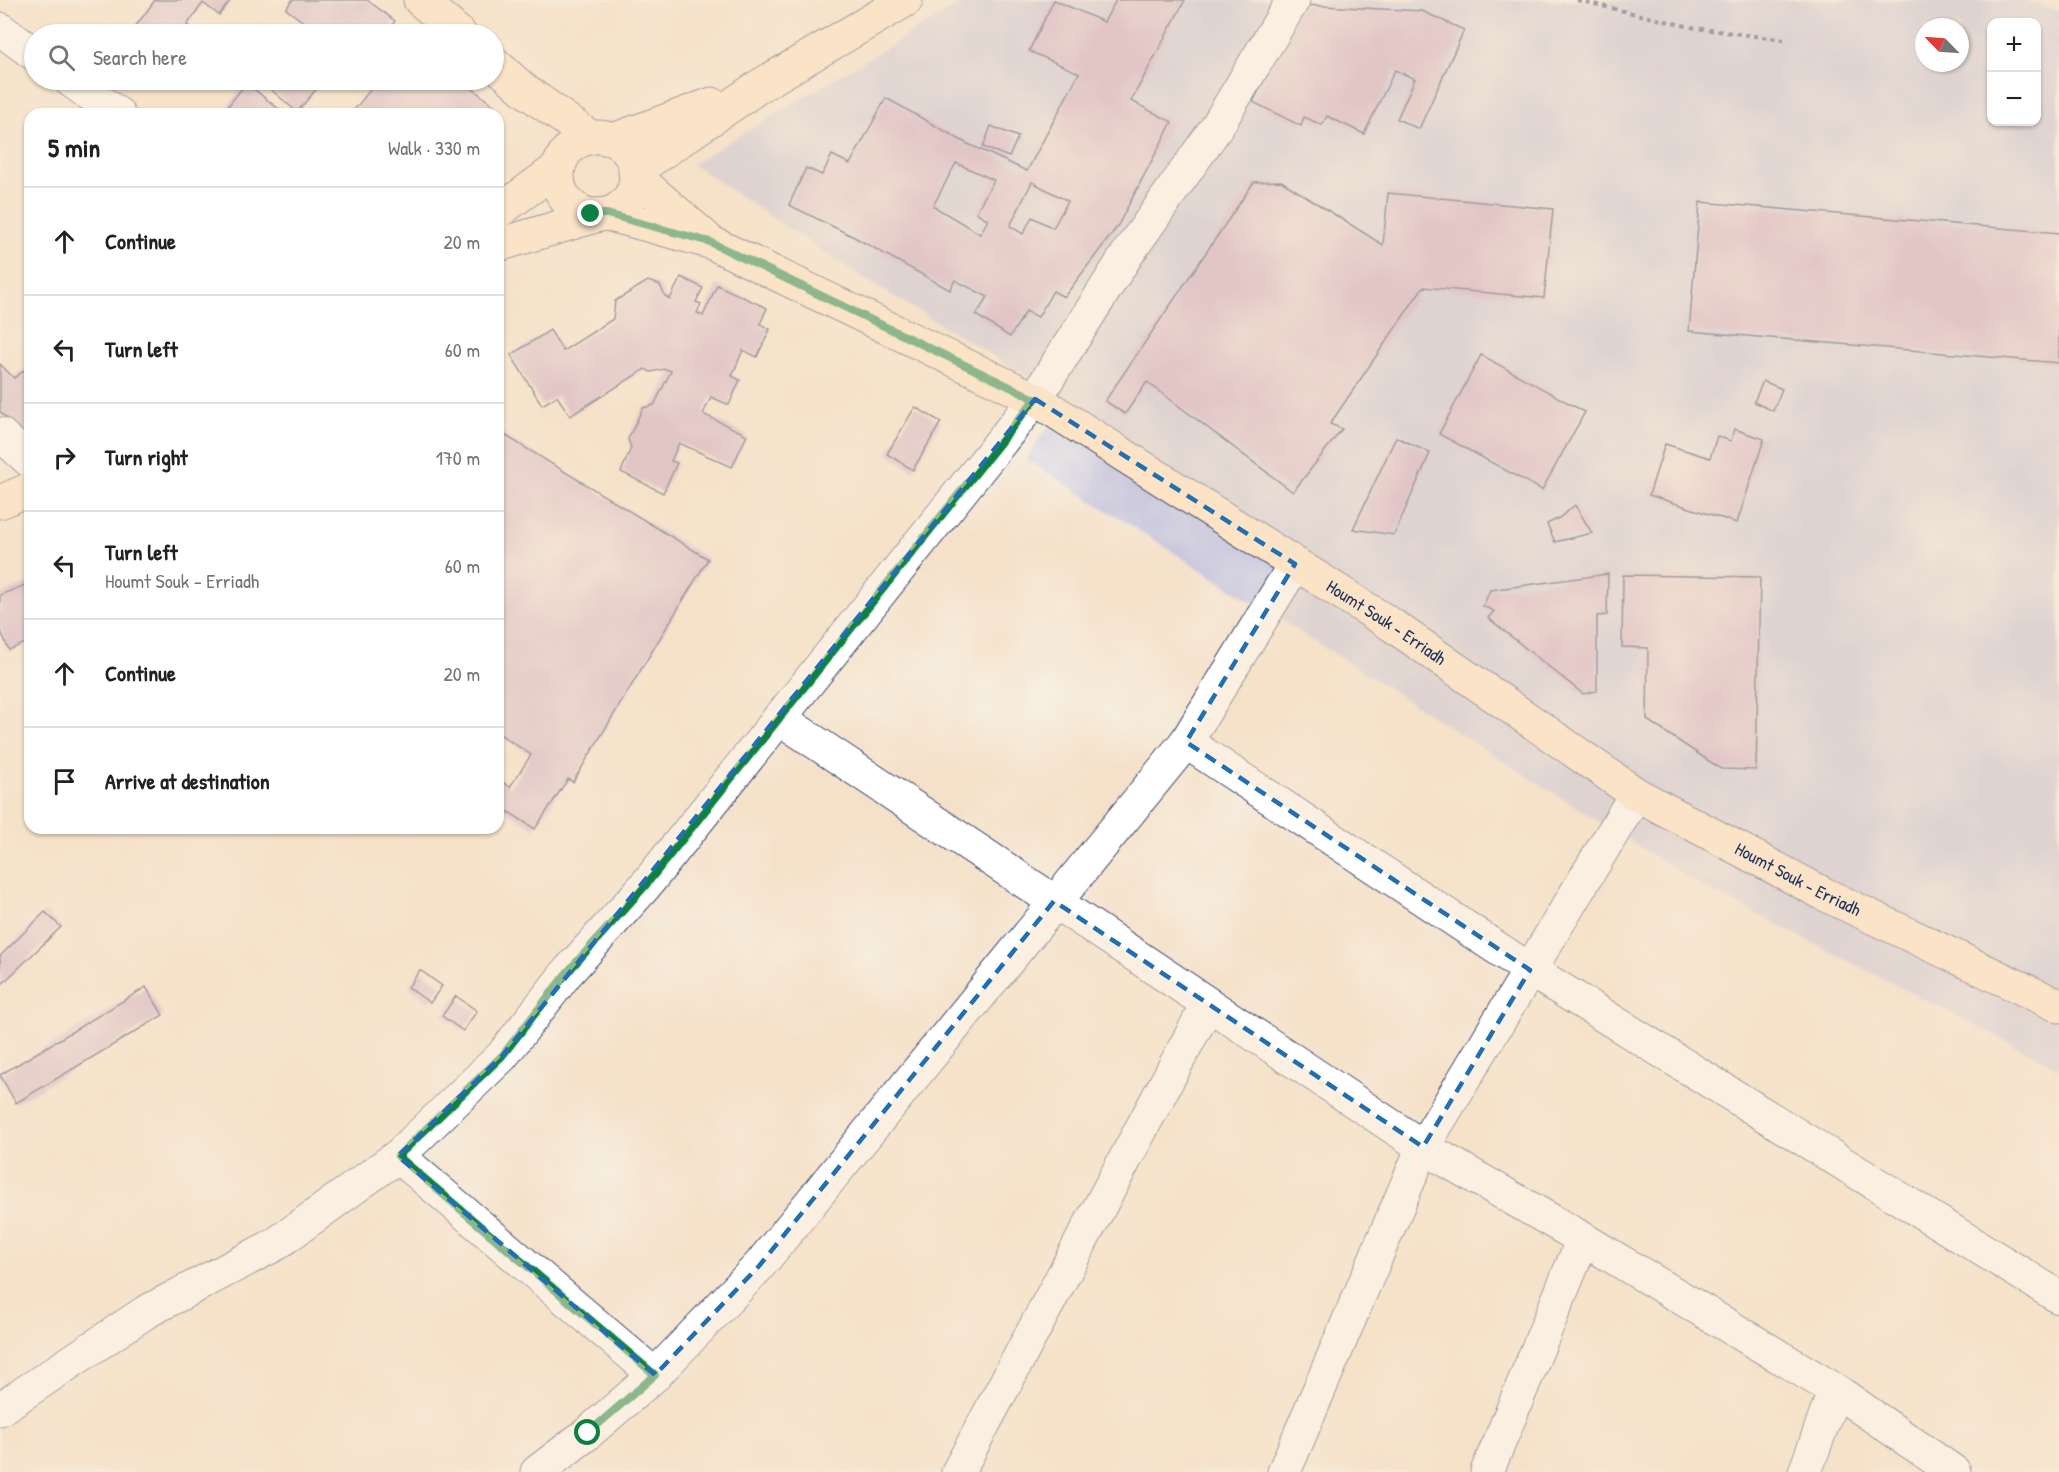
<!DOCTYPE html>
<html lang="en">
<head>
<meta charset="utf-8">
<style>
  body { margin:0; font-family:"Patrick Hand",sans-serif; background:#f6f6f6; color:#202124 }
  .controls { position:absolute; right:18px; top:18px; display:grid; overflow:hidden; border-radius:12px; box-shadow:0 2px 4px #0004 }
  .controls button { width:54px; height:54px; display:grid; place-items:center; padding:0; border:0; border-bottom:2px solid #e0e0e0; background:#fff; color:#202124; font:30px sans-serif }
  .compass { position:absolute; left:1915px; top:18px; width:54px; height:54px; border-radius:50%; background:#fff; box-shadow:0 2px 4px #0004; rotate:295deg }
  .stop { position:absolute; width:18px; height:18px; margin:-14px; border:4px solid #0b8043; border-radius:50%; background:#fff }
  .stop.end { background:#0b8043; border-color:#fff; box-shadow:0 2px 6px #0008 }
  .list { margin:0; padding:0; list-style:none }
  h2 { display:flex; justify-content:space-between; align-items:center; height:78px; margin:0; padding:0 24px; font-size:26px }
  h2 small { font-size:20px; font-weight:400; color:#757577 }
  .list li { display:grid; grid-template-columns:39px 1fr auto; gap:18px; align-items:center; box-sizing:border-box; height:108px; padding:0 24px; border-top:2px solid #e0e0e0 }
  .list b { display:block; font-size:22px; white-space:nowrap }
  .list p { margin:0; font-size:20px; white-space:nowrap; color:#757577 }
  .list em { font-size:20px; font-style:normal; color:#757577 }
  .icon { flex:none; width:33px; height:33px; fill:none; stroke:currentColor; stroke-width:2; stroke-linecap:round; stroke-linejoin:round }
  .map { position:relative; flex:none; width:2059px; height:1472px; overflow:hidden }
  .search { position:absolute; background:#fff; box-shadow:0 2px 4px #0004; left:24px; top:24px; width:480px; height:66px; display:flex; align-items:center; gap:15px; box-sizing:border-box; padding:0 21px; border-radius:33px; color:#757577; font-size:22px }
  .panel { position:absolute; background:#fff; box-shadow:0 2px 4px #0004; left:24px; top:108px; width:480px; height:726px; border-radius:18px }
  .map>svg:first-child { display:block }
  .industrial { fill:#c3c1db; fill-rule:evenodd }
  .building { fill:#caa5c4; fill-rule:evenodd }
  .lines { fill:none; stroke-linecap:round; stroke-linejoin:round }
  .street-casing { stroke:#3c4a6e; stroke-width:35 }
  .secondary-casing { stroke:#3c4a6e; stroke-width:35 }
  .path { stroke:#3c4a6e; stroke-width:4; stroke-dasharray:4.5 4.5; stroke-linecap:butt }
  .street { stroke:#fff; stroke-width:33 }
  .secondary { stroke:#fee4c5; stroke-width:33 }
  .route { stroke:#0b8043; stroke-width:8 }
  .marked { fill:none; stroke:#1f6fb2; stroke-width:4.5; stroke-dasharray:12 8; stroke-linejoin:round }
  .labels { text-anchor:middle; stroke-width:6; stroke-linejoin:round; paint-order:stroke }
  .street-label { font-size:18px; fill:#1b2f5e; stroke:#f7f3e8 }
</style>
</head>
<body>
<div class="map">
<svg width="2059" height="1472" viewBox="0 0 2059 1472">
  <rect width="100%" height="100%" fill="#f7f3e8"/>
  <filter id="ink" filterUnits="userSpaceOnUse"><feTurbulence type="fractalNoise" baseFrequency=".0167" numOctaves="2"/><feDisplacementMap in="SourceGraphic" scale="12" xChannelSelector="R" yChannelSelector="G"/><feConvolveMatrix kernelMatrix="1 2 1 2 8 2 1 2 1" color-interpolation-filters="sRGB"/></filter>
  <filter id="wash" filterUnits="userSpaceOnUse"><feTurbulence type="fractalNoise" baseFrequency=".008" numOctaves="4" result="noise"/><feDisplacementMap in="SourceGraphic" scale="24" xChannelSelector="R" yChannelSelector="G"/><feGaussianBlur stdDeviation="1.35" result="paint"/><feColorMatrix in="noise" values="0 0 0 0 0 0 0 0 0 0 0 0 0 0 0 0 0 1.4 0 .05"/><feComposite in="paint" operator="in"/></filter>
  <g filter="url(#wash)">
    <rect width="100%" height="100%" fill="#f5e1c9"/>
    <path class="industrial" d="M966,0H2022L2059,11V1068L1701,886L1026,459L1067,400L861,277L692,164ZM1992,22H2036V122H1992ZM1924,27H1960V63H1924Z"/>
    <g id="blocks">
      <g class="building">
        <path d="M155,0H231L219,15L203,3L187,25L200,34H130Z"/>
        <path d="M292,0H367L395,21L385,34H320L286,9Z"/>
        <path d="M1054,0L1104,22L1116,0H1185L1131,101L1172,122L1117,227L1064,297L1053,291L1038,317L1026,311L1010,337L976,315L988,297L955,280L950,290L854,237L789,205L806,168L822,175L832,155L850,164L886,98L966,143L1027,171L1079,73L1029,51ZM956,163L994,180L976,212L988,220L980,234L933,206ZM1032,182L1068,201L1053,228L1032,217L1023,234L1010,226Z"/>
        <path d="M1302,5L1422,11L1464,30L1419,129L1397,119L1415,79L1395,70L1364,134L1327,116L1322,125L1304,117L1301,126L1253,102Z"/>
        <path d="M260,80H324L297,112Z"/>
        <path d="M378,80H462L499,110L496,114H351Z"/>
        <path d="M246,83L285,114H230L233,111L228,106Z"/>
        <path d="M991,126L1018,137L1009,157L983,147Z"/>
        <path d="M1281,181L1383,245L1388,193L1553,209L1544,298L1423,287L1330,424L1342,429L1293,492L1147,382L1125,414L1105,401L1254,182Z"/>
        <path d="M1700,202L2059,233V363L1689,331Z"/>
        <path d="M681,277L703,288L696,302L701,304L697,313L703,316L717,285L767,308L760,324L770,329L757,357L743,350L732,376L740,380L729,405L711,397L703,414L747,435L732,467L679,443L671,461L677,463L663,493L621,472L631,448L628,439L643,408L654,405L671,371L665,369L651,372L645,369L570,416L557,396L542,405L511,355L550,330L563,351L613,319L615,301L648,281L660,285L665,296L670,299Z"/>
        <path d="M1481,355L1585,412L1542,490L1439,434Z"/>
        <path d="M0,364L14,378L30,366V431L24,434L0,412Z"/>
        <path d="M1763,381L1782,389L1773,411L1754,402Z"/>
        <path d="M915,407L941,422L913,470L887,454Z"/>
        <path d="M1734,429L1764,439L1737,523L1649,495L1665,444L1710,458L1717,436L1731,441Z"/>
        <path d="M498,431L708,559L573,782L568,779L535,829L498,805V779L510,787L531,755L498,733Z"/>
        <path d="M1396,437L1430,453L1394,535L1353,529Z"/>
        <path d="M1575,505L1592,533L1555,542L1547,524L1559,518Z"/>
        <path d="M1608,574L1607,615L1597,616V691L1583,694L1488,618L1494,611L1483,606L1490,590Z"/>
        <path d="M1623,575L1760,577L1756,770L1721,769L1647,720L1648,648L1622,647Z"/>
        <path d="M30,583V641L9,650L0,629V595Z"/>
        <path d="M45,912L61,927L1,985L0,956Z"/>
        <path d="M420,970L442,986L430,1003L408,987Z"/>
        <path d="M146,987L163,1015L16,1103L0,1075Z"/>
        <path d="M456,996L477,1011L463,1031L442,1016Z"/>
      </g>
    </g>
  </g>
  <g filter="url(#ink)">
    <use href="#blocks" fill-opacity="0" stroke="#3c4a6e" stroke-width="1.5"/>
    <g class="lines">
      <g class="street-casing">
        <g id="street">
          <path d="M0,29L34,54"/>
          <path d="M70,80L118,114"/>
          <path d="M0,434L30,461"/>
          <path d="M1295,564L1186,742L1530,970L2059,1297"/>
          <path d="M779,718L1423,1147L1583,1239L1835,1390L1954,1472"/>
          <path d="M398,1156L655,1375"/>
          <path d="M0,1409L146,1312L276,1244L398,1156L502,1056L565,975L645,886L1035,399L1128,253L1216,128L1293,0"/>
          <path d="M537,1472L588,1433L655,1375L759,1266L1186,742"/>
          <path d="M958,1472L1208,1004"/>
          <path d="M1284,1472L1423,1147L1636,794"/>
          <path d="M1487,1472L1583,1239"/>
          <path d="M1805,1472L1835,1390"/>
        </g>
      </g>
      <g class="secondary-casing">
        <g id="secondary">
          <path d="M420,0L460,34"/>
          <path d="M494,63L523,89L590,137"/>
          <circle cx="597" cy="176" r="39"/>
          <path d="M613,140L712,104"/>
          <path d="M635,171L761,85L906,0"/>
          <path d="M636,177L705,237"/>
          <path d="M498,212L559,167"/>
          <path id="s1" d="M607,214L710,242L1035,399L1392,625L1636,794L1824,894L2059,1006"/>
          <path d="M498,245L599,215"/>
          <path d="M0,502L30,489"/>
        </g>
      </g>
      <path class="path" d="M1577,0L1695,28L1784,40"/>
      <use href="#street" class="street"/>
      <use href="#secondary" class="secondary"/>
    </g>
  </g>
  <g class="lines" filter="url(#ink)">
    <path class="route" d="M588,1433L655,1375L398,1156L502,1056L565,975L645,886L1035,399L710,242L607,214H591"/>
  </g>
  <path d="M0 0H2059V1472H0ZM1035,399L1295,564L1186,742L1530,970L1423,1147L1054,901L759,1266L655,1375L398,1156L502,1056Z" fill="#f5e1c9" fill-opacity=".55" fill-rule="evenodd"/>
  <path class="marked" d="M1035,399L1295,564L1186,742L1530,970L1423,1147L1054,901L759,1266L655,1375L398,1156L502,1056Z"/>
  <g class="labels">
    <g class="street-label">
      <text dy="6" stroke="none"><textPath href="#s1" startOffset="884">Houmt Souk - Erriadh</textPath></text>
      <text dy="6" stroke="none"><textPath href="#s1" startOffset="1370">Houmt Souk - Erriadh</textPath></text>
    </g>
  </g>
</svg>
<div class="controls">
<button>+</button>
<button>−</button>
</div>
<svg class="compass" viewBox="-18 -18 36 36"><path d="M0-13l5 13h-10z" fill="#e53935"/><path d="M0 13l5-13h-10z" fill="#757577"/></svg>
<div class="stop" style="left:588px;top:1433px"></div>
<div class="stop end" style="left:591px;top:214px"></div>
<div class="search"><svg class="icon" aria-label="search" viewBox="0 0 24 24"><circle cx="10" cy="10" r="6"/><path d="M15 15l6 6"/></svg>Search here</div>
<section class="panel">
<h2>5 min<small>Walk · 330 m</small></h2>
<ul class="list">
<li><svg class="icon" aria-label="ahead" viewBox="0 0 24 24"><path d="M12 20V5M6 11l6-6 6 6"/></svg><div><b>Continue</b></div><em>20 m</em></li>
<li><svg class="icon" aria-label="left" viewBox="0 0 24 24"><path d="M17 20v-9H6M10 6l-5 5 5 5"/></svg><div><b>Turn left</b></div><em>60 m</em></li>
<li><svg class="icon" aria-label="right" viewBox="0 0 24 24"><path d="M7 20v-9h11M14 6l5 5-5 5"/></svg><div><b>Turn right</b></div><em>170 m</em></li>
<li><svg class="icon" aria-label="left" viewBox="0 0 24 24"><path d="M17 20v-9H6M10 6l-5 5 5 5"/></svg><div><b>Turn left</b><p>Houmt Souk - Erriadh</p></div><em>60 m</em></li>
<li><svg class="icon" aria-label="ahead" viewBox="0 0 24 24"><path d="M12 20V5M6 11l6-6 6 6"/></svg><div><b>Continue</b></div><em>20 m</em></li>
<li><svg class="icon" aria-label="arrive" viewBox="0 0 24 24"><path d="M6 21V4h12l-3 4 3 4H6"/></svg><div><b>Arrive at destination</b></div></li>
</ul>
</section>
</div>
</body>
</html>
